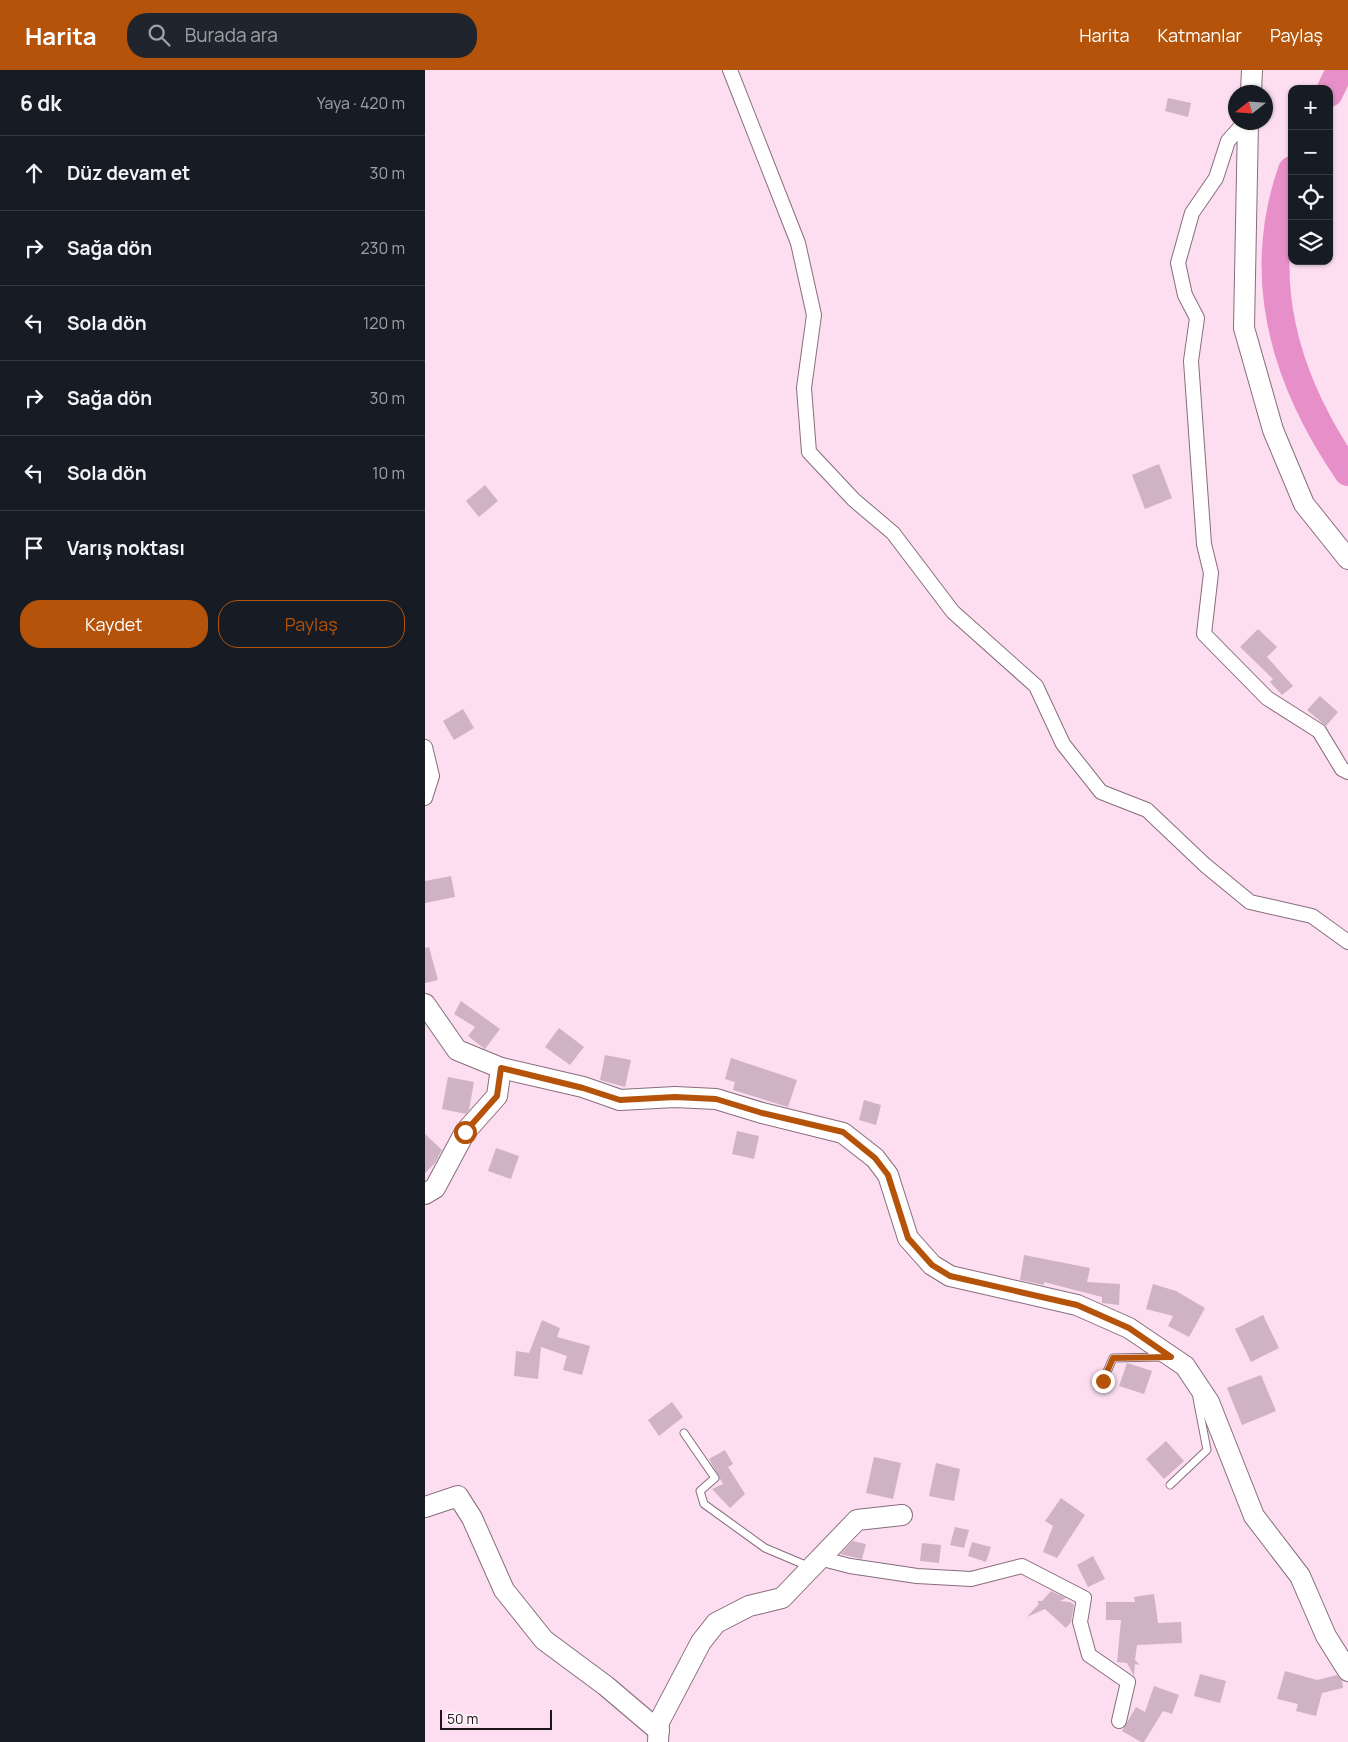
<!DOCTYPE html>
<html lang="tr">
<head>
<meta charset="utf-8">
<style>
  body { margin:0; font-family:Manrope,sans-serif; background:#20242c; color:#f1f3f6 }
  .controls { position:absolute; right:15px; top:15px; display:grid; overflow:hidden; border-radius:10px; box-shadow:0 1px 4px #0004 }
  .controls button { width:45px; height:45px; display:grid; place-items:center; padding:0; border:0; border-bottom:1px solid #363941; background:#171b24; color:#f1f3f6; font:25px sans-serif }
  .compass { position:absolute; left:803px; top:15px; width:45px; height:45px; border-radius:50%; background:#171b24; box-shadow:0 1px 4px #0004; rotate:253deg }
  .scale { position:absolute; left:15px; bottom:12px; width:112px; box-sizing:border-box; padding-left:5px; border:2px solid #1e141a; border-top:0; font-size:14px; line-height:18px; white-space:nowrap; color:#1e141a; -webkit-text-stroke:4px #fef1f8; paint-order:stroke }
  .stop { position:absolute; width:15px; height:15px; margin:-11px; border:4px solid #b45309; border-radius:50%; background:#fff }
  .stop.end { background:#b45309; border-color:#fff; box-shadow:0 1px 5px #0008 }
  .list { margin:0; padding:0; list-style:none }
  h2 { display:flex; justify-content:space-between; align-items:center; height:65px; margin:0; padding:0 20px; font-size:21px }
  h2 small { font-size:16px; font-weight:400; color:#9ea1a6 }
  .list li { display:grid; grid-template-columns:32px 1fr auto; gap:15px; align-items:center; box-sizing:border-box; height:75px; padding:0 20px; border-top:1px solid #363941 }
  .list b { display:block; font-size:19px; white-space:nowrap }
  .list em { font-size:16px; font-style:normal; color:#9ea1a6 }
  .actions { display:flex; gap:10px; padding:15px 20px }
  .actions a { flex:1; padding:11px 0; border:1px solid #b45309; border-radius:20px; text-align:center; font-size:18px; color:#b45309 }
  .actions .main { background:#b45309; color:#fff }
  .icon { flex:none; width:28px; height:28px; fill:none; stroke:currentColor; stroke-width:2; stroke-linecap:round; stroke-linejoin:round }
  .map { position:relative; flex:none; width:923px; height:1672px; overflow:hidden }
  header { display:flex; align-items:center; gap:30px; box-sizing:border-box; height:70px; padding:0 25px; background:#b45309; color:#fff }
  header strong { font-size:24px }
  nav { display:flex; gap:28px; margin-inline-start:auto; font-size:18px }
  .search { width:350px; height:45px; background:#20242c; display:flex; align-items:center; gap:12px; box-sizing:border-box; padding:0 18px; border-radius:20px; color:#9ea1a6; font-size:19px }
  main { display:flex }
  aside { flex:1; background:#171b24 }
  .map>svg:first-child { display:block }
  .lines { fill:none; stroke-linecap:round; stroke-linejoin:round }
  .river { stroke:#e78fc8; stroke-width:28 }
  .building { fill:#cfb2c3 }
  .lane-casing { stroke:#876d7d; stroke-width:9 }
  .street-casing { stroke:#876d7d; stroke-width:16 }
  .secondary-casing { stroke:#876d7d; stroke-width:22 }
  .lane { stroke:#fff; stroke-width:7 }
  .street { stroke:#fff; stroke-width:14 }
  .secondary { stroke:#fff; stroke-width:20 }
  .route { stroke:#b45309; stroke-width:6 }
</style>
</head>
<body>
<header>
<strong>Harita</strong>
<div class="search"><svg class="icon" aria-label="search" viewBox="0 0 24 24"><circle cx="10" cy="10" r="6"/><path d="M15 15l6 6"/></svg>Burada ara</div>
<nav><a>Harita</a><a>Katmanlar</a><a>Paylaş</a></nav>
</header>
<main>
<aside>
<h2>6 dk<small>Yaya · 420 m</small></h2>
<ul class="list">
<li><svg class="icon" aria-label="ahead" viewBox="0 0 24 24"><path d="M12 20V5M6 11l6-6 6 6"/></svg><div><b>Düz devam et</b></div><em>30 m</em></li>
<li><svg class="icon" aria-label="right" viewBox="0 0 24 24"><path d="M7 20v-9h11M14 6l5 5-5 5"/></svg><div><b>Sağa dön</b></div><em>230 m</em></li>
<li><svg class="icon" aria-label="left" viewBox="0 0 24 24"><path d="M17 20v-9H6M10 6l-5 5 5 5"/></svg><div><b>Sola dön</b></div><em>120 m</em></li>
<li><svg class="icon" aria-label="right" viewBox="0 0 24 24"><path d="M7 20v-9h11M14 6l5 5-5 5"/></svg><div><b>Sağa dön</b></div><em>30 m</em></li>
<li><svg class="icon" aria-label="left" viewBox="0 0 24 24"><path d="M17 20v-9H6M10 6l-5 5 5 5"/></svg><div><b>Sola dön</b></div><em>10 m</em></li>
<li><svg class="icon" aria-label="arrive" viewBox="0 0 24 24"><path d="M6 21V4h12l-3 4 3 4H6"/></svg><div><b>Varış noktası</b></div></li>
</ul>
<div class="actions"><a class="main">Kaydet</a><a>Paylaş</a></div>
</aside>
<div class="map">
<svg width="923" height="1672" viewBox="0 0 923 1672">
  <rect width="100%" height="100%" fill="#fcdef0"/>
  <g class="lines">
    <g class="river">
      <path d="M904,23L915,0"/>
      <path d="M867,100C829,209 860,310 923,402"/>
    </g>
  </g>
  <g class="building">
    <path d="M743,28L766,33L763,47L740,41Z"/>
    <path d="M734,394L747,428L720,439L707,405Z"/>
    <path d="M60,415L73,431L54,447L41,431Z"/>
    <path d="M833,559L852,577L842,587L868,616L857,625L845,612L848,609L815,577Z"/>
    <path d="M895,626L913,642L901,656L882,640Z"/>
    <path d="M38,639L49,658L29,670L18,651Z"/>
    <path d="M26,806L30,827L0,833V811Z"/>
    <path d="M4,877L13,910L0,913V878Z"/>
    <path d="M36,931L75,959L60,979L43,966L50,957L29,944Z"/>
    <path d="M134,958L159,977L145,995L120,977Z"/>
    <path d="M180,985L206,990L200,1017L175,1010Z"/>
    <path d="M306,988L372,1010L363,1037L308,1020L310,1012L300,1009Z"/>
    <path d="M23,1007L49,1012L44,1040L41,1044L17,1039Z"/>
    <path d="M439,1030L456,1035L451,1055L434,1050Z"/>
    <path d="M312,1061L334,1066L329,1089L307,1084Z"/>
    <path d="M0,1064L17,1080L10,1093L0,1103Z"/>
    <path d="M71,1078L94,1086L86,1109L63,1101Z"/>
    <path d="M599,1185L665,1198L662,1212L695,1214L694,1235L677,1233V1227L619,1212V1215L595,1210Z"/>
    <path d="M728,1214L751,1221L780,1238L764,1267L743,1256L748,1246L721,1239Z"/>
    <path d="M838,1245L854,1278L826,1292L810,1259Z"/>
    <path d="M117,1250L135,1258L132,1267L165,1276L157,1305L138,1300L142,1286L116,1277L113,1309L89,1306L91,1281L104,1283Z"/>
    <path d="M702,1293L727,1301L719,1324L694,1316Z"/>
    <path d="M836,1305L851,1341L817,1355L802,1318Z"/>
    <path d="M247,1332L258,1347L234,1366L223,1350Z"/>
    <path d="M741,1371L759,1391L739,1409L721,1389Z"/>
    <path d="M300,1380L308,1394L303,1397L320,1424L305,1438L287,1419L298,1414L284,1389Z"/>
    <path d="M449,1387L476,1393L468,1429L441,1423Z"/>
    <path d="M511,1393L535,1399L529,1431L504,1426Z"/>
    <path d="M636,1428L660,1445L632,1488L618,1482L628,1456L620,1451Z"/>
    <path d="M530,1457L544,1460L539,1478L525,1475Z"/>
    <path d="M428,1471L441,1474L437,1489L415,1484Z"/>
    <path d="M547,1472L566,1477L561,1492L543,1486Z"/>
    <path d="M497,1473L516,1475L514,1493L495,1491Z"/>
    <path d="M668,1486L680,1509L663,1517L652,1495Z"/>
    <path d="M626,1521L641,1528L635,1531L645,1532L649,1535L646,1552L641,1558L620,1539L602,1547L614,1534L612,1531H617Z"/>
    <path d="M729,1524L733,1553L756,1552L757,1573L712,1575L710,1590L715,1595L710,1594L709,1606L702,1593L692,1592L696,1550H681V1532H710L709,1527Z"/>
    <path d="M860,1601L892,1610L912,1605L917,1611L918,1618L897,1623L891,1646L871,1641L873,1634L852,1629Z"/>
    <path d="M775,1604L801,1611L795,1633L769,1626Z"/>
    <path d="M729,1616L754,1625L747,1644L738,1641L719,1672H716L697,1661L711,1637L720,1642Z"/>
  </g>
  <g class="lines">
    <g class="lane-casing">
      <g id="lane">
        <path d="M678,1311L688,1288L738,1287"/>
        <path d="M259,1363L290,1408L275,1421L279,1434L340,1478L385,1497"/>
        <path d="M745,1415L782,1380L772,1328"/>
      </g>
    </g>
    <g class="street-casing">
      <g id="street">
        <path d="M305,0L373,173L389,245L379,318L384,382L429,430L468,463L528,542L611,616L638,674L676,722L722,740L780,795L825,832L887,846L923,872"/>
        <path d="M820,52L803,71L791,108L767,143L753,193L760,225L772,248L766,291L779,474L786,503L779,564L842,628L894,661L917,699L923,702"/>
        <path d="M0,677L7,706L0,728"/>
        <path d="M394,1488L425,1496L492,1506L546,1509L597,1496L659,1528L655,1552L664,1585L703,1612L694,1651"/>
      </g>
    </g>
    <g class="secondary-casing">
      <g id="secondary">
        <path d="M826,22L827,0"/>
        <path d="M823,52L819,258L848,360L879,434L923,489"/>
        <path d="M0,934L32,980L76,998L158,1017L195,1030L250,1027L291,1029L337,1043L418,1063L450,1088L463,1105L483,1168L507,1195L525,1206L652,1235L704,1258L760,1296L784,1332L829,1446L875,1506L901,1566L923,1601"/>
        <path d="M0,1124L10,1118L40,1062L72,1026L76,998"/>
        <path d="M0,1437L33,1426L47,1448L79,1520L119,1570L181,1616L234,1661"/>
        <path d="M233,1672L234,1652L276,1572L291,1553L324,1536L357,1528L432,1450L477,1445"/>
      </g>
    </g>
    <use href="#lane" class="lane"/>
    <use href="#street" class="street"/>
    <use href="#secondary" class="secondary"/>
  </g>
  <g class="lines">
    <path class="route" d="M40,1062L72,1026L76,998L158,1018L195,1030L250,1027L291,1029L337,1043L418,1062L450,1088L463,1105L483,1168L507,1195L525,1206L652,1235L704,1258L746,1287L688,1288L678,1311"/>
  </g>
</svg>
<div class="controls">
<button>+</button>
<button>−</button>
<button><svg class="icon" aria-label="locate" viewBox="0 0 24 24"><circle cx="12" cy="12" r="6"/><path d="M12 2v4M12 18v4M2 12h4M18 12h4"/></svg></button>
<button><svg class="icon" aria-label="layers" viewBox="0 0 24 24"><path d="M12 4l9 5-9 5-9-5zM3 14l9 5 9-5"/></svg></button>
</div>
<svg class="compass" viewBox="-18 -18 36 36"><path d="M0-13l5 13h-10z" fill="#e53935"/><path d="M0 13l5-13h-10z" fill="#9ea1a6"/></svg>
<div class="scale">50 m</div>
<div class="stop" style="left:40px;top:1062px"></div>
<div class="stop end" style="left:678px;top:1311px"></div>
</div>
</main>
</body>
</html>
